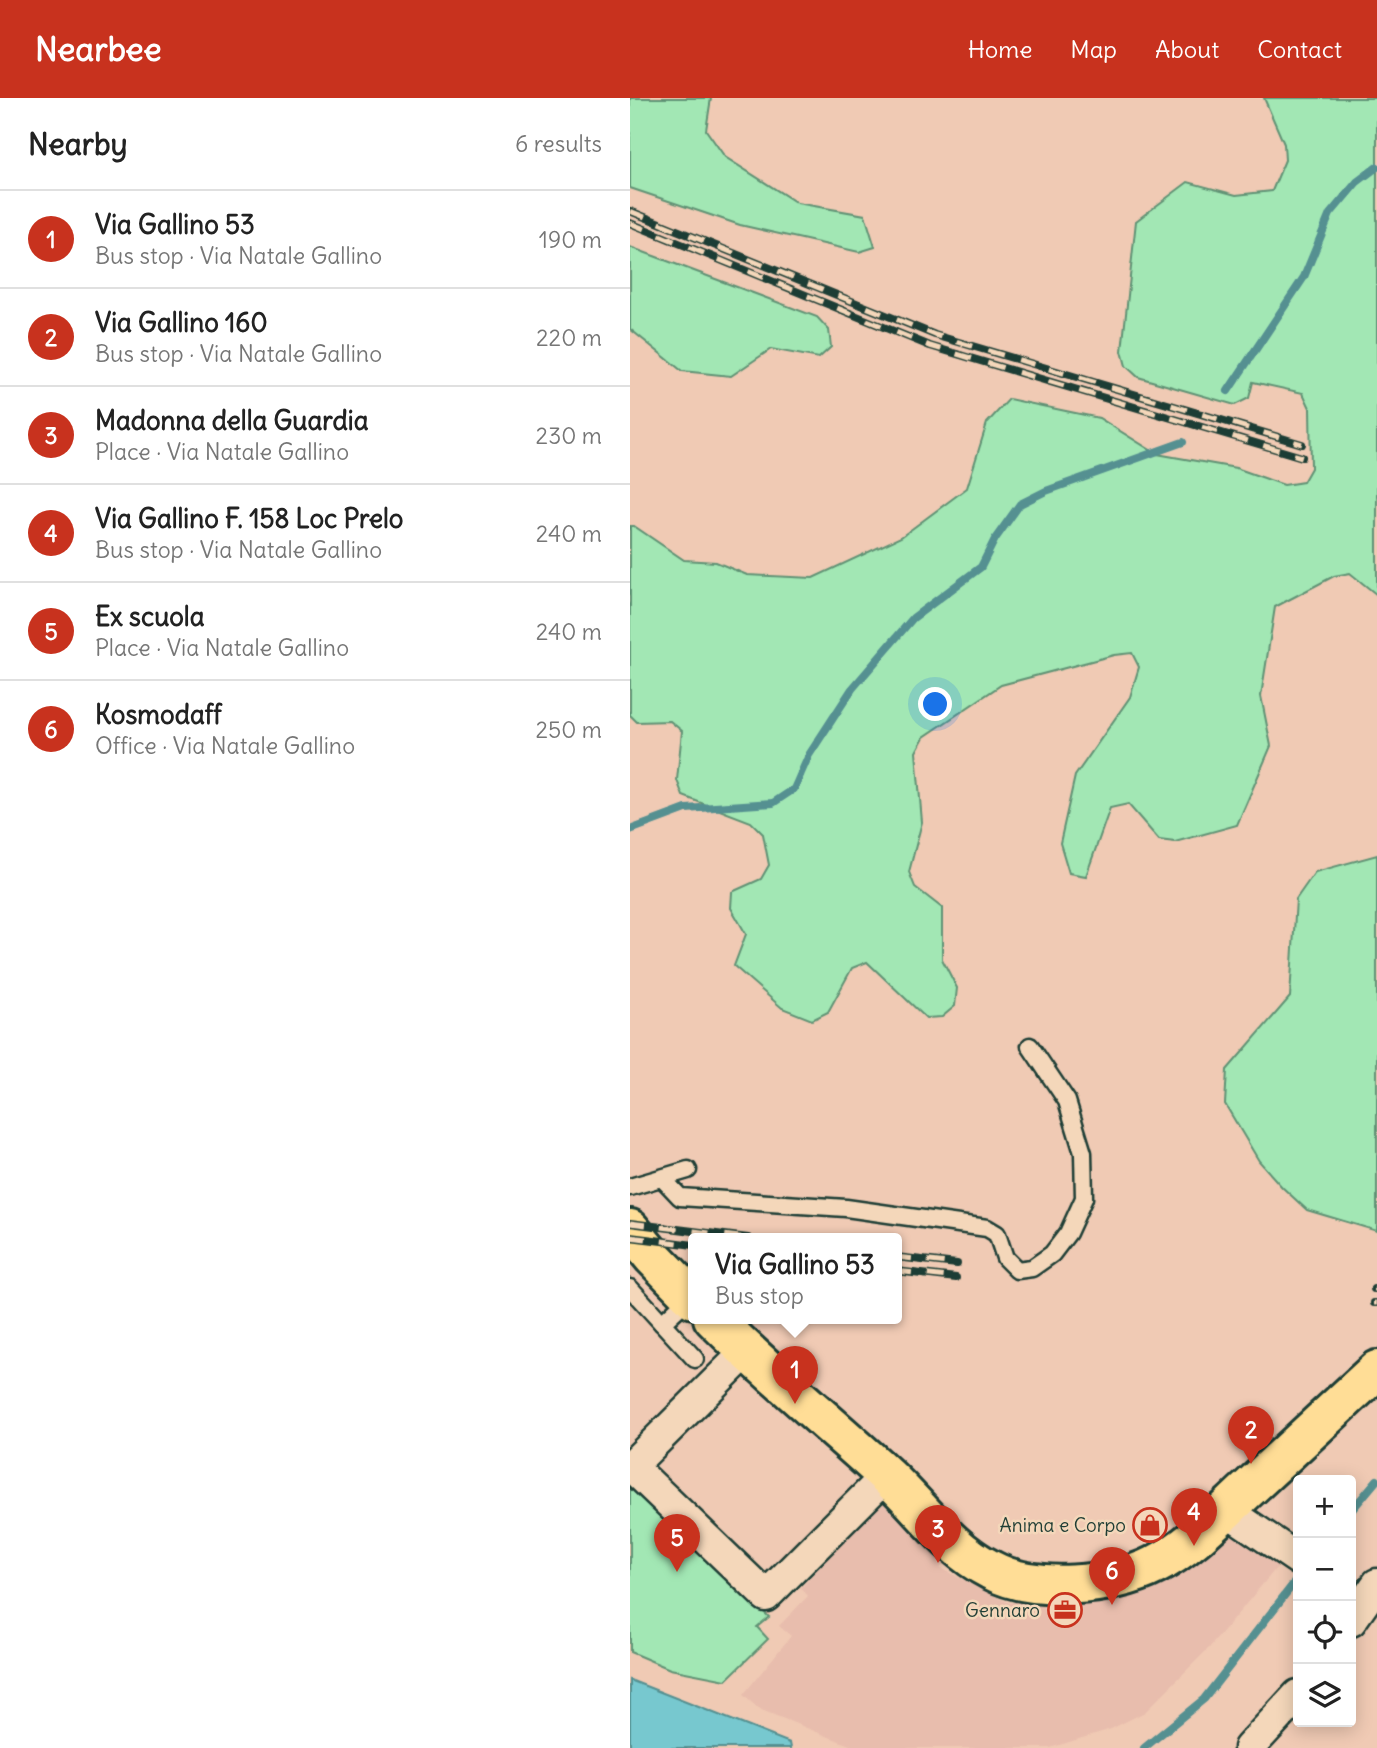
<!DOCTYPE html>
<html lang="en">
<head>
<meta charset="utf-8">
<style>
  body { margin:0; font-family:Delius,sans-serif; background:#f2f2f2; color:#222 }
  .controls { position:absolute; right:21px; bottom:21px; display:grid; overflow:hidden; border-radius:7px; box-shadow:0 4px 18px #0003 }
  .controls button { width:63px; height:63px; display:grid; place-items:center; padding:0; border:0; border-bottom:2px solid #e0e0e0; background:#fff; color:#222; font:35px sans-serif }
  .you { position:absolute; left:306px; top:607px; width:24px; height:24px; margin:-18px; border:5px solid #fff; border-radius:50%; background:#1a73e8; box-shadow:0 0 0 10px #1a73e833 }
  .badge { display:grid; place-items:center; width:46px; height:46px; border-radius:50%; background:#c8321e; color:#fff; font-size:23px; font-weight:700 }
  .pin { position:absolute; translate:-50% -58px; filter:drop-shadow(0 2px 4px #0008) }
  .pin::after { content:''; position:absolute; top:37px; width:24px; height:21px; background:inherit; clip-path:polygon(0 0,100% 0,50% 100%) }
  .popup { position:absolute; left:58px; top:1135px; width:214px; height:91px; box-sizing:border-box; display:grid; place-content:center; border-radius:7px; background:#fff; filter:drop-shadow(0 2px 5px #0005); font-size:23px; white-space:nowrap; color:#767676 }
  .popup b { font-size:26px; color:#222 }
  .popup::after { content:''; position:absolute; left:50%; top:100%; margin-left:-14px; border:14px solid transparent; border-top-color:#fff }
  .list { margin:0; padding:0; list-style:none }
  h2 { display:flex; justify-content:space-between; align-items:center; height:91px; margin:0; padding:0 28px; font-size:30px }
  h2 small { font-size:23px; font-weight:400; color:#767676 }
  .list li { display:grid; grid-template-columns:46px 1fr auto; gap:21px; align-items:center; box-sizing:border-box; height:98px; padding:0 28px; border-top:2px solid #e0e0e0 }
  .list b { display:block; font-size:26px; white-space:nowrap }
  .list p { margin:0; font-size:23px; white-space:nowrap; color:#767676 }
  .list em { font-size:23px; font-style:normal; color:#767676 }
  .icon { flex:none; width:38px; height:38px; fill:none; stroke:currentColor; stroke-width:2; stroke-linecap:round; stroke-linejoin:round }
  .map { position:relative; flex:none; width:747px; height:1650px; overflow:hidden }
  header { display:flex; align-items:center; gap:42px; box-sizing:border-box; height:98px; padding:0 35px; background:#c8321e; color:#fff }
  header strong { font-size:33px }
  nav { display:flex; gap:38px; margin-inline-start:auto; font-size:24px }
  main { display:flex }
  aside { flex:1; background:#fff }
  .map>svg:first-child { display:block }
  .built { fill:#e8bdad }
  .green { fill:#a2e7b4; stroke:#609274; stroke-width:2 }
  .water { fill:#77c8cf; stroke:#549091; stroke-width:2 }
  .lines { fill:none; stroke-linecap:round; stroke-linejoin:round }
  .stream { stroke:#549091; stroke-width:8 }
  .lane-casing { stroke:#1f3d34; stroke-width:21 }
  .street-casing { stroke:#1f3d34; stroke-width:35 }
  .primary-casing { stroke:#1f3d34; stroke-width:44 }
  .lane { stroke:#f4d7ba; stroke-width:16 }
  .street { stroke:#f4d7ba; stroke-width:30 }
  .primary { stroke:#ffdd96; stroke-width:38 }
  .rail-casing { stroke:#1f3d34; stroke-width:8 }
  .rail { stroke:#f4d7ba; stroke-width:5; stroke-dasharray:16; stroke-linecap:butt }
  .labels { text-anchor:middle; stroke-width:5; stroke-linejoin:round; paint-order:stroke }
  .poi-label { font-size:19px; fill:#1f3d34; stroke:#f4d7ba; text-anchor:end }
</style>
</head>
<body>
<header>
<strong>Nearbee</strong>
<nav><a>Home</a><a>Map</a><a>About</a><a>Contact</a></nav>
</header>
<main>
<aside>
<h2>Nearby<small>6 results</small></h2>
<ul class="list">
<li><span class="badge">1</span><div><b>Via Gallino 53</b><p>Bus stop · Via Natale Gallino</p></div><em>190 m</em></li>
<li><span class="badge">2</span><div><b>Via Gallino 160</b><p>Bus stop · Via Natale Gallino</p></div><em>220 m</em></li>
<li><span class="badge">3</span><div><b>Madonna della Guardia</b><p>Place · Via Natale Gallino</p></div><em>230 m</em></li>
<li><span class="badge">4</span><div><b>Via Gallino F. 158 Loc Prelo</b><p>Bus stop · Via Natale Gallino</p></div><em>240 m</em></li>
<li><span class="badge">5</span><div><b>Ex scuola</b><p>Place · Via Natale Gallino</p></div><em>240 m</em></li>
<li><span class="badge">6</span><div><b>Kosmodaff</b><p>Office · Via Natale Gallino</p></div><em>250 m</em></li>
</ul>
</aside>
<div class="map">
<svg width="747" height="1650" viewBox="0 0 747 1650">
  <rect width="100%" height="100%" fill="#f0cab4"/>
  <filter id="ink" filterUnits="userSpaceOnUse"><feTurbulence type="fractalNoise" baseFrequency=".0143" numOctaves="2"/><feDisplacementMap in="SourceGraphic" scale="14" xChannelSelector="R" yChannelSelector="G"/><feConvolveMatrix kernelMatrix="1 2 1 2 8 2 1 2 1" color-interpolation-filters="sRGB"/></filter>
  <g filter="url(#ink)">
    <path class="built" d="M256,1397L322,1458L310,1470L379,1505L415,1498L597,1428L648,1468L579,1550L515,1614L481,1631L420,1650H227L129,1611L113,1597L161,1538L149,1528L178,1498L171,1490Z"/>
    <g class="green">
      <path d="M0,0H81L76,32L95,59L167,105L235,117L245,149L229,154L110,127L0,90Z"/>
      <path d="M634,0H747V497L720,475L704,478L645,509L631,598L641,648L607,727L545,744L529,742L498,706L480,710L456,778L439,775L430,745L445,678L500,599L509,569L502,555L484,557L371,587L294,639L286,654L292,724L279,774L285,789L312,810V861L327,890L325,908L312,919L296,920L237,864L222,870L198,914L182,922L152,910L104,868L116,836L101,810L102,794L131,781L139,767L133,736L121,724L53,698L47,682L52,633L40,623L7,624L0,617V428H4L54,462L86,464L117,477L183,480L271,439L337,390L357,325L379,301L469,320L527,356L606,370L654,387L673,384L681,370L680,310L673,295L623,284L619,300L605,307L508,279L496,268L492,253L506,123L558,84L606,97L642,93L655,62L654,46Z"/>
      <path d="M0,149L187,219L199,232L201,249L189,260L141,251L101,278L52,273L0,231Z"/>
      <path d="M747,757V1133L677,1112L652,1089L629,1063L595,1006L597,972L660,899L666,801L685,774Z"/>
      <path d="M0,1388L139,1519L127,1529L138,1541L96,1582L40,1571L0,1554Z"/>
    </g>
    <path class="water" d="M0,1582L160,1645L161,1650H0Z"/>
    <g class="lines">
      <g class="stream">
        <path d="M598,293L674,179L700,116L727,84L747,69"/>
        <path d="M0,732L56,711L143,705L164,691L179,657L222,591L283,520L351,469L365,441L390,406L416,393L553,344"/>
        <path d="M721,1413L747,1382"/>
        <path d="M514,1650L574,1601L668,1480"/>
      </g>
      <g class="lane-casing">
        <g id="lane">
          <path d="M32,1080L50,1099L216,1110L357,1130L367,1136L375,1160L387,1172L402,1170L422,1156L438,1135L454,1100L453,1055L437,1003L400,948"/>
          <path d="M0,1089L58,1072"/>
          <path d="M0,1190L65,1261"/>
          <path d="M32,1225L61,1198"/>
        </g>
      </g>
      <g class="street-casing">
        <g id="street">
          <path d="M116,1254L1,1368L136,1498L257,1377"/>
          <path d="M596,1412L668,1461"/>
          <path d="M721,1523L747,1486"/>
          <path d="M619,1650L668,1597"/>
        </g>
      </g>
      <g class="primary-casing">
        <g id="primary">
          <path d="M0,1131L23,1159L64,1201"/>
          <path d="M83,1220C138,1275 198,1324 255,1376C290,1408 319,1451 361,1472C403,1495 483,1489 525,1467C559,1450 587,1420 615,1394C659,1353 703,1313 747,1272"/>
        </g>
      </g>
      <use href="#lane" class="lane"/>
      <use href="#street" class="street"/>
      <use href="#primary" class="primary"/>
      <g class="rail-casing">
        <g id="rail">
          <path d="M0,113L305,237L672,346"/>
          <path d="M0,125L300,248L672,359"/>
          <path d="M0,1125L118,1140"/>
          <path d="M0,1139L64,1147"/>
          <path d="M266,1159L327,1166"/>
          <path d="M266,1173L326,1180"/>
          <path d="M744,1191H747"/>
          <path d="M744,1205H747"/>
        </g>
      </g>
      <use href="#rail" class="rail"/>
    </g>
  </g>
  <defs>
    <g id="shop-ring" transform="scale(1.75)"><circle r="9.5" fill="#f4d7ba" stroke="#c8321e" stroke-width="1.5"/><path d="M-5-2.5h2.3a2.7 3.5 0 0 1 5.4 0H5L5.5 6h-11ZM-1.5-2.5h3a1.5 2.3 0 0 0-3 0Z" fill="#c8321e"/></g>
    <g id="office-ring" transform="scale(1.75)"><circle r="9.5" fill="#f4d7ba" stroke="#c8321e" stroke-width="1.5"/><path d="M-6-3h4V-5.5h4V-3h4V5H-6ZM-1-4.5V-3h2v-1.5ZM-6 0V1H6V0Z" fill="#c8321e"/></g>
  </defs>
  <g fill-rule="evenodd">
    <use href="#shop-ring" x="520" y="1427"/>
    <use href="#office-ring" x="435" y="1512"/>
  </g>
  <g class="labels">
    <g class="poi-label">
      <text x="496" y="1434">Anima e Corpo</text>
      <text x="410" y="1519">Gennaro</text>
    </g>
  </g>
</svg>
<div class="controls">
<button>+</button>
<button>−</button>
<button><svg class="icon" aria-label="locate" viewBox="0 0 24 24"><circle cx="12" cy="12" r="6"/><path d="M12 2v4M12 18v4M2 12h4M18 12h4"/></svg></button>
<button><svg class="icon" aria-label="layers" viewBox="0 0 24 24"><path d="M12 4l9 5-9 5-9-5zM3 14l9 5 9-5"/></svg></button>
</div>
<div class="you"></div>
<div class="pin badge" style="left:165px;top:1306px">1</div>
<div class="popup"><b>Via Gallino 53</b>Bus stop</div>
<div class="pin badge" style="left:621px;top:1366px">2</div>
<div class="pin badge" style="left:308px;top:1465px">3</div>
<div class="pin badge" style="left:564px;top:1448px">4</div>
<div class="pin badge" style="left:47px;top:1474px">5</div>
<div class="pin badge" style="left:482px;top:1507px">6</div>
</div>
</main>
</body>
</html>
